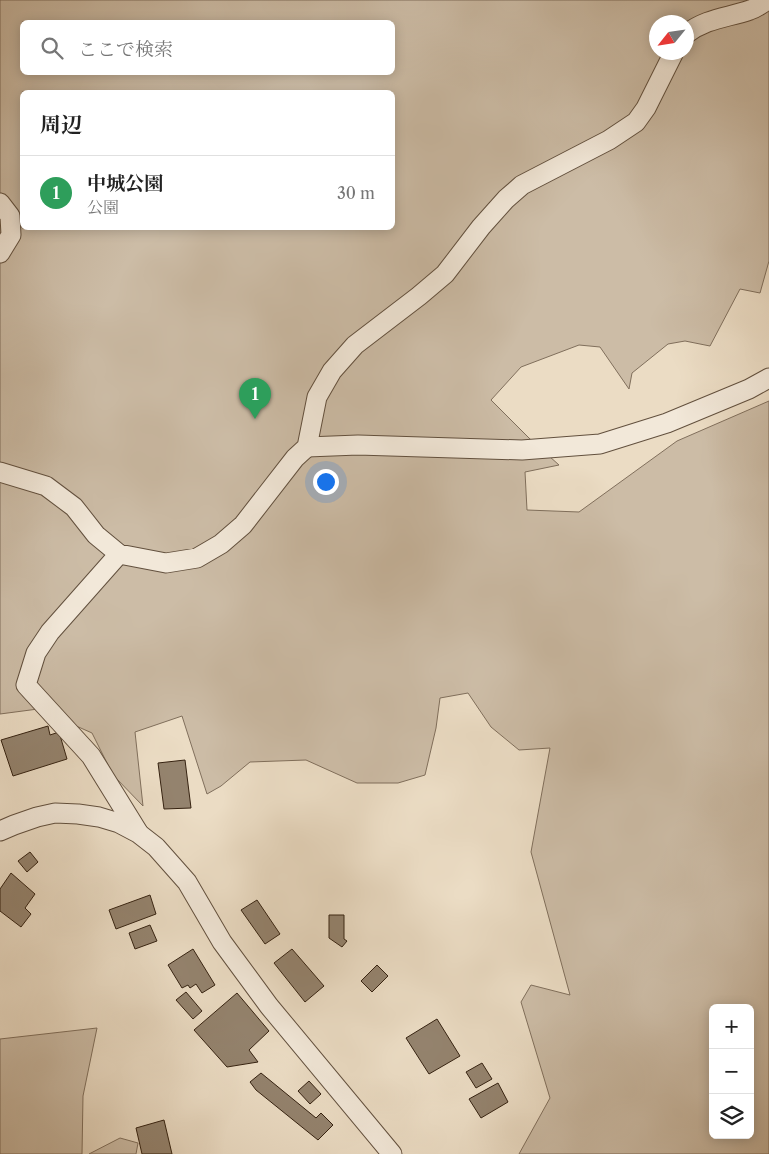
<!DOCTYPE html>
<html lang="ja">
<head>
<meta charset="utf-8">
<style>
  body { margin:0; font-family:"Libre Caslon Text","Noto Serif JP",serif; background:#f6f6f6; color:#222 }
  .controls { position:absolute; right:15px; bottom:15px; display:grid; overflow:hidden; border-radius:8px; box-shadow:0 2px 12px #0003 }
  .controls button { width:45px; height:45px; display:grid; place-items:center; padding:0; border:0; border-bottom:1px solid #e0e0e0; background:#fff; color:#222; font:25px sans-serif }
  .compass { position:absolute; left:649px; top:15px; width:45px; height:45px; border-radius:50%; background:#fff; box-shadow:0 2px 12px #0003; rotate:240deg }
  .you { position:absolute; left:325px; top:481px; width:18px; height:18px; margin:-12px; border:4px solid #fff; border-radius:50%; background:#1a73e8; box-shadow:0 0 0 8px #1a73e833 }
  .badge { display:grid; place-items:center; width:32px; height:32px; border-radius:50%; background:#8f2418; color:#fff; font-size:16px; font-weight:700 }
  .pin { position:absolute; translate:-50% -41px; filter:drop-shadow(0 1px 2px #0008) }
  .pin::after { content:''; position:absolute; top:26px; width:18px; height:15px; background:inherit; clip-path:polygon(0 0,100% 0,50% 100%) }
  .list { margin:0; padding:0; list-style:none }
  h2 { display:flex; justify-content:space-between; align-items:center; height:65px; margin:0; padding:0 20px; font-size:21px }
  h2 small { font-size:16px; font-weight:400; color:#767676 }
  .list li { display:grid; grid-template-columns:32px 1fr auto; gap:15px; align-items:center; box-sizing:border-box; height:75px; padding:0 20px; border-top:1px solid #e0e0e0 }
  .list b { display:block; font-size:19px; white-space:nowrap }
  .list p { margin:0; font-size:16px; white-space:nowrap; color:#767676 }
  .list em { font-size:16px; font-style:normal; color:#767676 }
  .icon { flex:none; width:28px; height:28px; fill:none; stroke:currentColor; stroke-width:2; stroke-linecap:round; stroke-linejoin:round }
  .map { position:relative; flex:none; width:769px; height:1154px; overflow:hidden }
  .search { position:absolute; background:#fff; box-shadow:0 2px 12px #0003; left:20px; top:20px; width:375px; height:55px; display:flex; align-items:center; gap:12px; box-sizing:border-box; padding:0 18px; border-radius:8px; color:#767676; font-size:19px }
  .panel { position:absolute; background:#fff; box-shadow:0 2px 12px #0003; left:20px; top:90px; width:375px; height:140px; border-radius:8px }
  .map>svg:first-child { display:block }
  .green { fill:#ccbca6; stroke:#806f5c; fill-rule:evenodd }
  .building { fill:#94836e; stroke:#352211 }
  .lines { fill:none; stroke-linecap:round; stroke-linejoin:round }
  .minor-casing { stroke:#62503e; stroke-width:21 }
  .minor { stroke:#f2e8d9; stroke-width:19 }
</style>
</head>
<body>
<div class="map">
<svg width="769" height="1154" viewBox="0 0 769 1154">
  <rect width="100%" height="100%" fill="#ebdcc4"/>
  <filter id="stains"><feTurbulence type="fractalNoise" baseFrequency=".004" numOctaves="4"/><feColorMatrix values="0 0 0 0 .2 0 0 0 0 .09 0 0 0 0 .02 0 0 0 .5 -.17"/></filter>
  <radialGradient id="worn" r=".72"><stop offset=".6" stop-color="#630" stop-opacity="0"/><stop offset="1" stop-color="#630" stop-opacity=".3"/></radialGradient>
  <g class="green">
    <path d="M0,0H769V261L760,293L740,289L710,346L685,341L668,344L632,373L629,389L600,347L579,345L521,367L491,400L529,438L559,465L525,472L527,510L579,512L677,441L769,401V1154H519L550,1098L521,1002L531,985L570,995L531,852L550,748L519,750L491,727L468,693L440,698L436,728L425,775L398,783H357L306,760L250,762L221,786L207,794L182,716L135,732L143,806L113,775L92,733L38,709L0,714ZM22,22H392V72H22ZM656,22H686V52H656ZM22,92H392V228H22ZM713,1008H750V1135H713Z"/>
    <path d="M97,1028L83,1096L82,1154H0V1039Z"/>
    <path d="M120,1138L138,1143L136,1154H89Z"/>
  </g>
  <g class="building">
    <path d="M48,726L50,735L59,732L67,759L13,776L1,740Z"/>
    <path d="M185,760L191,808L164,809L158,763Z"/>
    <path d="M30,852L38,862L27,872L18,861Z"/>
    <path d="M11,873L35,894L25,908L31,914L21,927L0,911V889Z"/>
    <path d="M150,895L156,914L116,929L109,910Z"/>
    <path d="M257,900L280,934L265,944L241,910Z"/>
    <path d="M329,915H344V939L347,941L342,947L329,938Z"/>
    <path d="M150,925L157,941L135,949L129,933Z"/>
    <path d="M193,949L215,985L202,993L196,984L190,988L188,985L182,988L168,965Z"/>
    <path d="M292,949L324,986L305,1002L274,963Z"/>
    <path d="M377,965L388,976L372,992L361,981Z"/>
    <path d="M186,992L202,1011L193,1019L176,1000Z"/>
    <path d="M237,993L269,1031L249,1050L258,1062L227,1067L194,1030Z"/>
    <path d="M437,1019L460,1056L429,1074L406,1038Z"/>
    <path d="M482,1063L492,1079L476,1088L466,1072Z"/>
    <path d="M261,1073L316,1118L321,1113L333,1125L318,1140L256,1090L250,1082Z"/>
    <path d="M309,1081L321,1094L310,1104L298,1091Z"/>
    <path d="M498,1083L508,1102L481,1118L469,1099Z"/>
    <path d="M164,1120L172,1154H142L136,1128Z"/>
  </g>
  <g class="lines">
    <g class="minor-casing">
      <g id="minor">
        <path d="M686,34C707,18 727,18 750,10C757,8 762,3 768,0"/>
        <path d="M0,203L10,216L11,235L0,253"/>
        <path d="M307,447L358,445L522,450L600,444L667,423L749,389L769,378"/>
        <path d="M0,472L46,486L74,507L96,535L119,554L166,563L197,558L221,544L243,525L295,458L307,447L317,397L332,371L355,345L419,296L445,274L481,227L506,199L522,185L609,140L636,122L646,108L674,52"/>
        <path d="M119,554L50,632L36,653L26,685L91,756L138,832"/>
        <path d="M0,831L14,825L37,817L55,813L78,814L99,817L119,823L138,833L156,847L187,882L222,942L269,1006L392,1154"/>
      </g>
    </g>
    <use href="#minor" class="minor"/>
  </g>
  <rect width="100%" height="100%" filter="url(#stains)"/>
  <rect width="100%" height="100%" fill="url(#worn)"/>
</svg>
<div class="controls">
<button>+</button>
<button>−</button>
<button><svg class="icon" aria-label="layers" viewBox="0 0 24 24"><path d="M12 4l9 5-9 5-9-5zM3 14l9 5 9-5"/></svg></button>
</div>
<svg class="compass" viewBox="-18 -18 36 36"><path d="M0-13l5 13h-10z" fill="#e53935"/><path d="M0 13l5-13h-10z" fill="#767676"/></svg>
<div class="you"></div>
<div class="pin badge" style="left:255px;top:419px;background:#2e9e5b">1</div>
<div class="search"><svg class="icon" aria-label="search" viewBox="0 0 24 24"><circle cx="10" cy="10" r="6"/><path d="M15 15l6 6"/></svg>ここで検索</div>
<section class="panel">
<h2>周辺<small></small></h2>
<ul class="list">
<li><span class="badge" style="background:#2e9e5b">1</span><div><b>中城公園</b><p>公園</p></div><em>30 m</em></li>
</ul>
</section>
</div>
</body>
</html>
